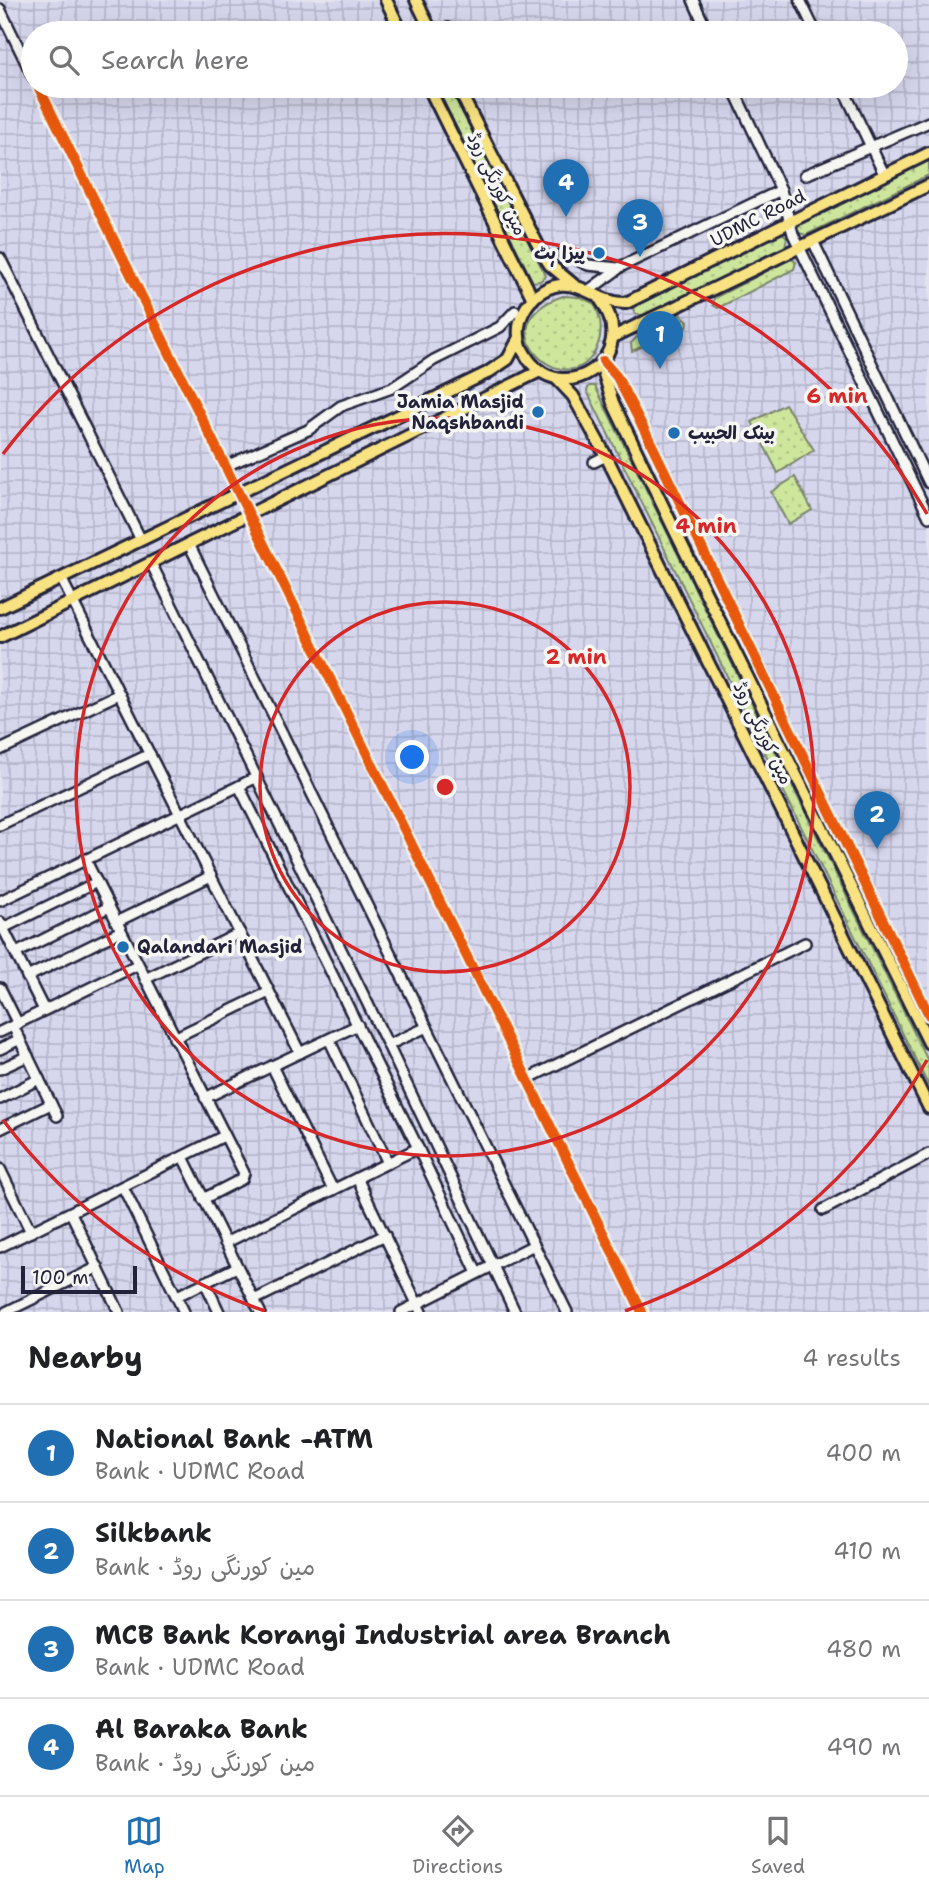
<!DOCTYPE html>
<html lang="en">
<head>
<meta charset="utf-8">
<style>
  body { margin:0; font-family:"Shantell Sans","Playpen Sans Arabic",sans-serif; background:#f2f2f2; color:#202124 }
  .scale { position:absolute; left:21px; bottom:18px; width:116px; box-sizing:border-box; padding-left:7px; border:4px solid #22223b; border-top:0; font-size:19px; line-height:24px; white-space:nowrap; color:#22223b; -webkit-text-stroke:5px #f6f6f2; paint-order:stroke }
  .you { position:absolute; left:413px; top:758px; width:24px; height:24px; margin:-18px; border:5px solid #fff; border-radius:50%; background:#1a73e8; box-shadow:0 0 0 10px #1a73e833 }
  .badge { display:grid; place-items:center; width:46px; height:46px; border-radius:50%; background:#1f6fb2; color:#fff; font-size:23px; font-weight:700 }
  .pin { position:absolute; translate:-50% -58px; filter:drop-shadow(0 2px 4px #0008) }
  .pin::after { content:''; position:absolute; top:37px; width:24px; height:21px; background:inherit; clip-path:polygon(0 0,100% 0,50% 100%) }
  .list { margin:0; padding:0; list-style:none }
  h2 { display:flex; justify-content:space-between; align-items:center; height:91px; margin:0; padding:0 28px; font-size:30px }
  h2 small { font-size:23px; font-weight:400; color:#757577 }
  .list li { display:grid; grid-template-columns:46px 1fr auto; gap:21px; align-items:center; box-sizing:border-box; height:98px; padding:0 28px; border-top:2px solid #e0e0e0 }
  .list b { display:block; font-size:26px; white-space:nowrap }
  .list p { margin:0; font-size:23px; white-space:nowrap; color:#757577 }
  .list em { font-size:23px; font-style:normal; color:#757577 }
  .icon { flex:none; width:38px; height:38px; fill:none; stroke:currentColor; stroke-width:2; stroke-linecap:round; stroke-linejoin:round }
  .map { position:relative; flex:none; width:929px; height:1312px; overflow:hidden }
  .search { position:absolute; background:#fff; box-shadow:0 7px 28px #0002; left:21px; right:21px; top:21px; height:77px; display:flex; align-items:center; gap:18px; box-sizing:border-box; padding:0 24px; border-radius:38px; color:#757577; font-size:26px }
  .sheet { height:483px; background:#fff }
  nav { display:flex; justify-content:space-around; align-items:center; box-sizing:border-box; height:98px; border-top:2px solid #e0e0e0; background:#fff; font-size:19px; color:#757577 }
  nav a { display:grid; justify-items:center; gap:4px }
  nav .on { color:#1f6fb2 }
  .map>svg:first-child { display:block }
  .industrial { fill:url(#industrial-grid); fill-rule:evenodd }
  .green { fill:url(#green-dots); stroke:#78846c; stroke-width:2 }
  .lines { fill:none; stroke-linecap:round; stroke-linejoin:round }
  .minor-casing { stroke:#22223b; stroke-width:14 }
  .major-casing { stroke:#22223b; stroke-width:16 }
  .minor { stroke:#f6f6f2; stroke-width:9 }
  .major { stroke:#f8e281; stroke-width:10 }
  .cycleway-casing { stroke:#f6f6f2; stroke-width:15 }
  .cycleway { stroke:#e8590c; stroke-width:10 }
  .ring { fill:none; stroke:#d62828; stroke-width:3.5 }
  .poi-dot { fill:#1f6fb2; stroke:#f6f6f2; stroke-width:2.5 }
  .labels { text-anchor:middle; stroke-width:7; stroke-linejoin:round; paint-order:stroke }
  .street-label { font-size:18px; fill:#22223b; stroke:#f6f6f2 }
  .poi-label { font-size:18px; font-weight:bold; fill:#22223b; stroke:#f6f6f2; text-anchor:end }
  .centre { fill:#d62828; stroke:#f6f6f2; stroke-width:3.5 }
  .ring-label { font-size:21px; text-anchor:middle; font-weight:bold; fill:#d62828; stroke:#f6f6f2; stroke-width:7; stroke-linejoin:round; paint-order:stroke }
</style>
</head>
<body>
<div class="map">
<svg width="929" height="1312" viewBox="0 0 929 1312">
  <defs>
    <pattern id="industrial-grid" width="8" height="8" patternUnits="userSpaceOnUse" patternTransform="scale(1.75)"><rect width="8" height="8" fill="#d6d6ed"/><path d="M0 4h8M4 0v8" fill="none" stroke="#b7b7cc"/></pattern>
    <pattern id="green-dots" width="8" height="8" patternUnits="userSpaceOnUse" patternTransform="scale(1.75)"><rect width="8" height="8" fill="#cee69c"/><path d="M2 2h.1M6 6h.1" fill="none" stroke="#b1c587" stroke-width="1.8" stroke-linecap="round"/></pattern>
  </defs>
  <rect width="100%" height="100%" fill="#e3e3ef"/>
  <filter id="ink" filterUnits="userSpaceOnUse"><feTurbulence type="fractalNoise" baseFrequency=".0143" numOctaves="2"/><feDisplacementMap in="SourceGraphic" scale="14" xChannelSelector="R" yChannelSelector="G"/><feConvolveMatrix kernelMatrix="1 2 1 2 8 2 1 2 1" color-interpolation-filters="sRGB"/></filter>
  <g filter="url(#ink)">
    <path class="industrial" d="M0,0H929V1312H0ZM33,33H896V86H33Z"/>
    <g class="green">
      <path d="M436,86H449L546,276L540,281L533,282Z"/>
      <path d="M929,159V175L806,235L796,232L798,224Z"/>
      <path d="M781,232L787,237L785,247L644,316L634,313L633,305Z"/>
      <path d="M791,259L796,262L794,269L718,308L713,305L714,298Z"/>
      <path d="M563,296L580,297L593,303C601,315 603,330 598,344C574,412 475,326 563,296Z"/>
      <path d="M681,315L688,321L687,327L632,351L631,343L641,333Z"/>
      <path d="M589,386H595L929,1063V1087L587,391Z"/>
      <path d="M785,404L814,450L778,473L752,422Z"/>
      <path d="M795,477L812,510L788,524L771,492Z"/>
    </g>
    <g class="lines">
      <g class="minor-casing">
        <g id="minor">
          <path d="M693,0L708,33"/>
          <path d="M800,0L816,33"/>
          <path d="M0,9L33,77"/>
          <path d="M439,33L448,28"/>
          <path d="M38,86L642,1312"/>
          <path d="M732,86L781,190L793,234L929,517"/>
          <path d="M842,86L884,174"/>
          <path d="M805,175L929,122"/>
          <path d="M813,241L929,483"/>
          <path d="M563,253L588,265L618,268L781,190"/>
          <path d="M0,258L141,540"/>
          <path d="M588,291L618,269"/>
          <path d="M603,361L617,377L648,437L929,1015"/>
          <path d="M594,462L606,456"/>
          <path d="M226,466L308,430L341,406L392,388L434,360L500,327L515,311"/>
          <path d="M189,544L567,1312"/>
          <path d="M151,563L388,1045L515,1312"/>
          <path d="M62,580L300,1053"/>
          <path d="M0,750L119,694"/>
          <path d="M257,777L239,786L418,1148L477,1273"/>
          <path d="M0,825L150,754"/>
          <path d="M85,859L244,1173L242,1179L203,1199"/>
          <path d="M0,901L239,786"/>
          <path d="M0,922L44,1010"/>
          <path d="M116,922L211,876"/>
          <path d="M3,928L97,882"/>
          <path d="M16,953L109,907"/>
          <path d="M27,977L121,931"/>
          <path d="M145,979L240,933"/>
          <path d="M0,988L18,1024"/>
          <path d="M13,1026L57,1116"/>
          <path d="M0,1032L137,965"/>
          <path d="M174,1038L269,992"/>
          <path d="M329,1039L388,1163"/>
          <path d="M388,1045L427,1027"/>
          <path d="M0,1049L20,1039"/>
          <path d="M272,1066L333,1190"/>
          <path d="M0,1069L28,1056"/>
          <path d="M527,1079L805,943"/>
          <path d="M205,1098L358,1025"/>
          <path d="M0,1099L39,1079"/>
          <path d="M0,1129L51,1104"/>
          <path d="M183,1157L260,1312"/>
          <path d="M0,1169L31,1232"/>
          <path d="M357,1178L421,1312"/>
          <path d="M123,1187L184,1312"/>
          <path d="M823,1210L929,1154"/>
          <path d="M71,1213L119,1312"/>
          <path d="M225,1243L418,1148"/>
          <path d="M0,1247L224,1136"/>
          <path d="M205,1282L219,1312"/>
          <path d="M177,1296L237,1267"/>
          <path d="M254,1300L385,1235"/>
          <path d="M6,1312L98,1267"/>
          <path d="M401,1312L534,1245"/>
        </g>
      </g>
      <g class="major-casing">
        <g id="major">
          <path d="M386,0L402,33"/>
          <path d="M416,0L432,33"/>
          <path d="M428,86L533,299"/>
          <path d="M457,86L541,251L550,265L574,285"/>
          <path d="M600,299C644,359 559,412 525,354C517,342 517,326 523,313C530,298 544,287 560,285C585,283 601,304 626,303L929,153"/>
          <path d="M613,337L929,185"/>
          <path d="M601,364L613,403L674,529L929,1043"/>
          <path d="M556,378L573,396L606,456L929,1108"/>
          <path d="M0,608L487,373L508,359L519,338"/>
          <path d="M0,637L540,371"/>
        </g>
      </g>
      <use href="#minor" class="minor"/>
      <use href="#major" class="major"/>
      <g class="cycleway-casing">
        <g id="cycleway">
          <path d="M38,86L642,1312"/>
          <path d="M603,361L617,377L648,437L929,1015"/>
        </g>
      </g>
      <use href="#cycleway" class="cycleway"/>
    </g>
  </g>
  <g class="ring">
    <circle cx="445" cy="787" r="185"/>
    <circle cx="445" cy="787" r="369"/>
    <path d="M927 1060A554 554 0 0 1 625 1311M265 1311A554 554 0 0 1 3 1120M3 454A554 554 0 0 1 927 514"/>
  </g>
  <g class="poi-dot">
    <circle cx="599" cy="253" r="7"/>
    <circle cx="538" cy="412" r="7"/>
    <circle cx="674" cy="433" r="7"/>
    <circle cx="123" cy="947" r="7"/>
  </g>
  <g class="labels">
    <g class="street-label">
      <text transform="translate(497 184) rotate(64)" y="6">مین کورنگی روڈ</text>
      <text transform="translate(758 218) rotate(-27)" y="6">UDMC Road</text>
      <text transform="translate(763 733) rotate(64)" y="6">مین کورنگی روڈ</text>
    </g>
    <g class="poi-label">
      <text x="585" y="259">پیزا ہٹ</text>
      <text x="524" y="408">Jamia Masjid<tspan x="524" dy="21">Naqshbandi</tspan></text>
      <text x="688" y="439" text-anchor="start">بينک الحبيب</text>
      <text x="137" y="953" text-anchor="start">Qalandari Masjid</text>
    </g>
  </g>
  <circle cx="445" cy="787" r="10" class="centre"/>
  <g class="ring-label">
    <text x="837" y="403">6 min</text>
    <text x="706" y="533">4 min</text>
    <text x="576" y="664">2 min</text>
  </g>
</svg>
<div class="scale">100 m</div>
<div class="you"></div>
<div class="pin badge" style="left:660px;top:369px">1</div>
<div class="pin badge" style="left:877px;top:849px">2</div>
<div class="pin badge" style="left:640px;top:257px">3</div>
<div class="pin badge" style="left:566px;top:217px">4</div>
<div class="search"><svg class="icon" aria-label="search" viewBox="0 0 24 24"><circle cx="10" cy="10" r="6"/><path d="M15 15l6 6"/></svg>Search here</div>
</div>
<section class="sheet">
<h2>Nearby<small>4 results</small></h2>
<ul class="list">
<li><span class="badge">1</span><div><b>National Bank -ATM</b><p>Bank · UDMC Road</p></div><em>400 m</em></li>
<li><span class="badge">2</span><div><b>Silkbank</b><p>Bank · مین کورنگی روڈ</p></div><em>410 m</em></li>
<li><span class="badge">3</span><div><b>MCB Bank Korangi Industrial area Branch</b><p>Bank · UDMC Road</p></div><em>480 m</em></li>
<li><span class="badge">4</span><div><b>Al Baraka Bank</b><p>Bank · مین کورنگی روڈ</p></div><em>490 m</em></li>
</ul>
</section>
<nav>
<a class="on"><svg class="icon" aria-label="map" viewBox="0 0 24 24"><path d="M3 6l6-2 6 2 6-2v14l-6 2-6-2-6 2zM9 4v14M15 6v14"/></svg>Map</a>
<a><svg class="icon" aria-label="directions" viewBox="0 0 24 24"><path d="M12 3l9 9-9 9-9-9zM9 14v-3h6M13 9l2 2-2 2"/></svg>Directions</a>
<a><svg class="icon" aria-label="saved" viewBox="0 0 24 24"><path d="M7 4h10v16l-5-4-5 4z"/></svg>Saved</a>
</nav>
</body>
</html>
